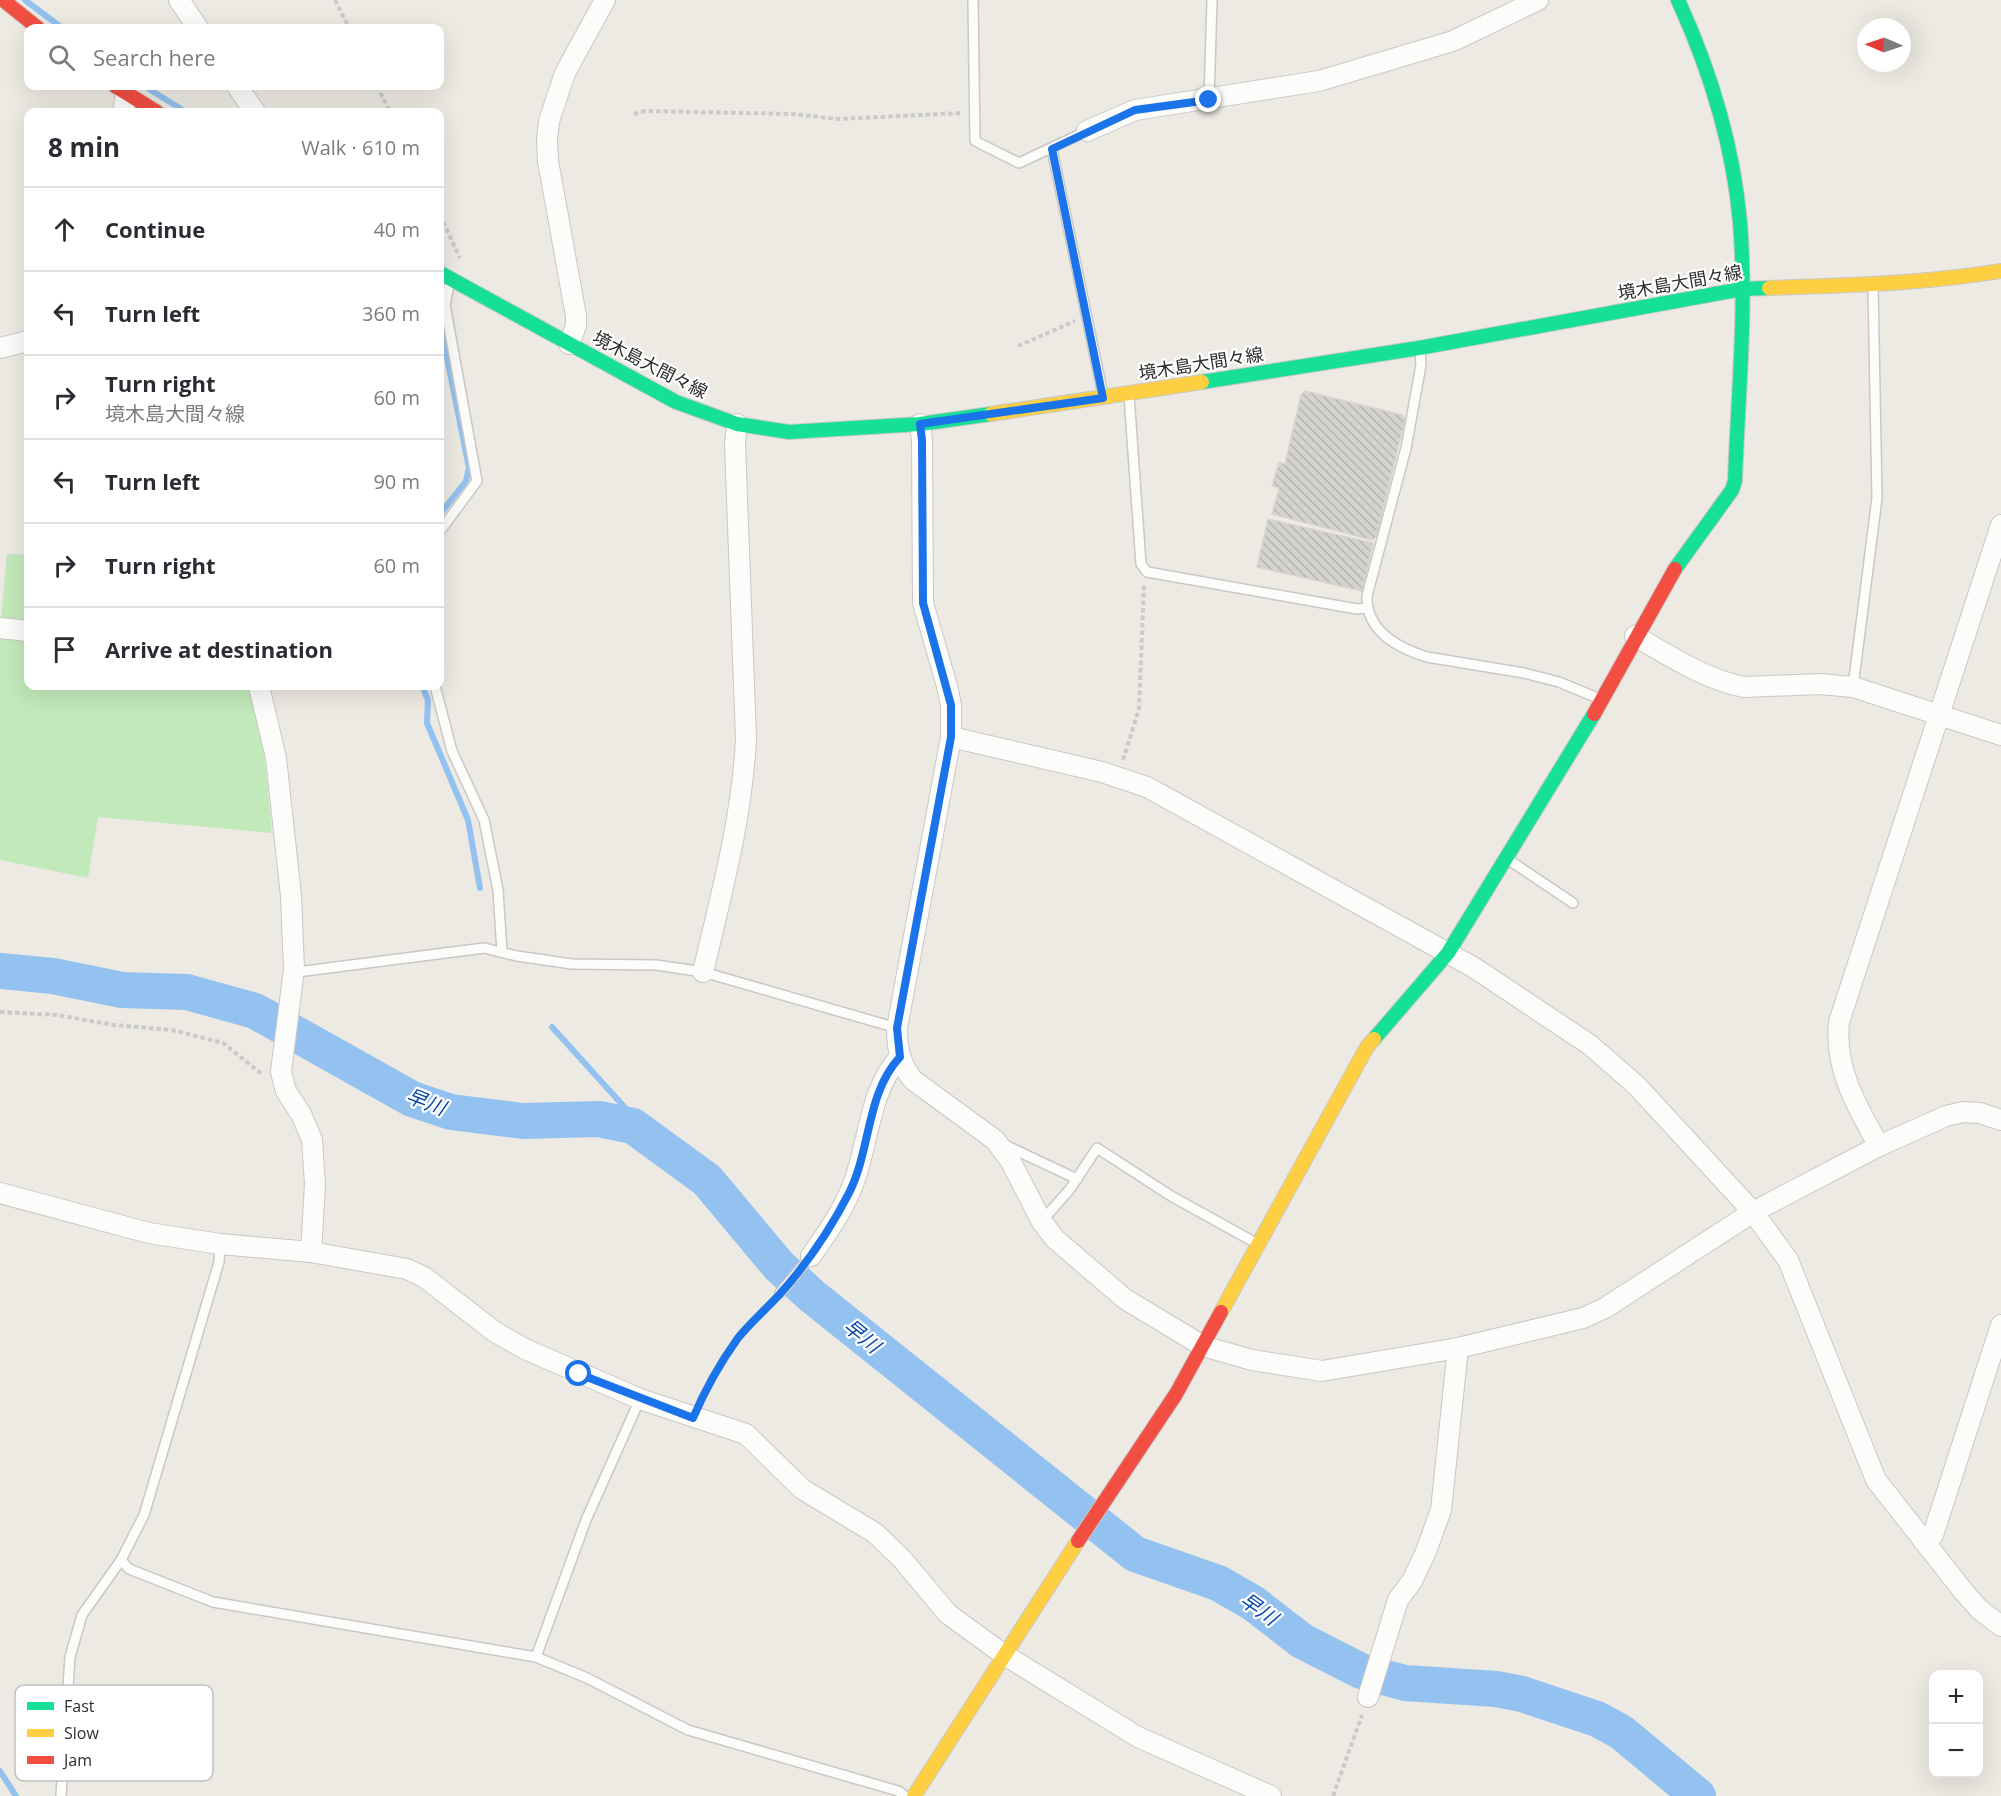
<!DOCTYPE html>
<html lang="en">
<head>
<meta charset="utf-8">
<style>
  body { margin:0; font-family:"Open Sans","Noto Sans JP",sans-serif; background:#f7f7f7; color:#2b2b33 }
  .controls { position:absolute; right:18px; bottom:18px; display:grid; overflow:hidden; border-radius:12px; box-shadow:0 6px 24px #0002 }
  .controls button { width:54px; height:54px; display:grid; place-items:center; padding:0; border:0; border-bottom:2px solid #e1e1e2; background:#fff; color:#2b2b33; font:30px sans-serif }
  .compass { position:absolute; left:1857px; top:18px; width:54px; height:54px; border-radius:50%; background:#fff; box-shadow:0 6px 24px #0002; rotate:272deg }
  .stop { position:absolute; width:18px; height:18px; margin:-14px; border:4px solid #1a73e8; border-radius:50%; background:#fff }
  .stop.end { background:#1a73e8; border-color:#fff; box-shadow:0 2px 6px #0008 }
  .list { margin:0; padding:0; list-style:none }
  h2 { display:flex; justify-content:space-between; align-items:center; height:78px; margin:0; padding:0 24px; font-size:26px }
  h2 small { font-size:20px; font-weight:400; color:#7c7c81 }
  .list li { display:grid; grid-template-columns:39px 1fr auto; gap:18px; align-items:center; box-sizing:border-box; height:84px; padding:0 24px; border-top:2px solid #e1e1e2 }
  .list b { display:block; font-size:22px; white-space:nowrap }
  .list p { margin:0; font-size:20px; white-space:nowrap; color:#7c7c81 }
  .list em { font-size:20px; font-style:normal; color:#7c7c81 }
  .icon { flex:none; width:33px; height:33px; fill:none; stroke:currentColor; stroke-width:2; stroke-linecap:round; stroke-linejoin:round }
  .map { position:relative; flex:none; width:2001px; height:1796px; overflow:hidden }
  .search { position:absolute; background:#fff; box-shadow:0 6px 24px #0002; left:24px; top:24px; width:420px; height:66px; display:flex; align-items:center; gap:15px; box-sizing:border-box; padding:0 21px; border-radius:12px; color:#7c7c81; font-size:22px }
  .panel { position:absolute; background:#fff; box-shadow:0 6px 24px #0002; left:24px; top:108px; width:420px; height:582px; border-radius:12px }
  .map>svg:first-child { display:block }
  .park { fill:#c2e9ba }
  .lines { fill:none; stroke-linecap:round; stroke-linejoin:round }
  .stream { stroke:#93c1f0; stroke-width:6 }
  .river { stroke:#93c1f0; stroke-width:36 }
  .building { fill:url(#building-back-hatch); stroke:#d7d5ce; stroke-width:1.5 }
  .lane-casing { stroke:#c9c8c7; stroke-width:12 }
  .street-casing { stroke:#c9c8c7; stroke-width:22 }
  .fast-casing { stroke:#c9c8c7; stroke-width:16 }
  .slow-casing { stroke:#c9c8c7; stroke-width:16 }
  .jam-casing { stroke:#c9c8c7; stroke-width:16 }
  .path { stroke:#cacac9; stroke-width:4; stroke-dasharray:4.5 3; stroke-linecap:butt }
  .lane { stroke:#fcfcfb; stroke-width:9 }
  .street { stroke:#fcfcfb; stroke-width:20 }
  .fast { stroke:#16e098; stroke-width:14 }
  .slow { stroke:#ffcf43; stroke-width:14 }
  .jam { stroke:#f24e42; stroke-width:14 }
  .route { stroke:#1a73e8; stroke-width:8 }
  .labels { text-anchor:middle; stroke-width:4.5; stroke-linejoin:round; paint-order:stroke }
  .street-label { font-size:18px; fill:#2d2d2d; stroke:#fff }
  .water-label { font-size:20px; font-style:italic; fill:#0647a8; stroke:#fff }
  .key { fill:#fff; stroke:#c0c0c0; stroke-width:1.5 }
  .key-label { font-size:16px; fill:#2d2d2d }
</style>
</head>
<body>
<div class="map">
<svg width="2001" height="1796" viewBox="0 0 2001 1796">
  <defs>
    <pattern id="building-back-hatch" width="6" height="6" patternUnits="userSpaceOnUse" patternTransform="scale(1.5)"><rect width="6" height="6" fill="#d4d3cd"/><path d="M-1 5l2 2M0 0l6 6M5-1l2 2" fill="none" stroke="#b6b5b0"/></pattern>
  </defs>
  <rect width="100%" height="100%" fill="#eceae2"/>
  <g class="park">
    <path d="M7,554L28,555V623L1,620Z"/>
    <path d="M0,637L28,640V686H249C264,734 267,783 272,833L98,817L88,878L0,860Z"/>
  </g>
  <g class="lines">
    <g class="stream">
      <path d="M25,0L62,28"/>
      <path d="M144,86L186,112"/>
      <path d="M440,323L469,468L466,481L440,514"/>
      <path d="M422,686L428,700L427,723L468,820L480,888"/>
      <path d="M552,1027L628,1111L633,1126"/>
      <path d="M0,1771L16,1796"/>
    </g>
    <path class="river" d="M0,971L53,976L122,990L187,992L255,1011L412,1099L451,1112L523,1121L599,1119L633,1126L707,1180L779,1266L812,1296L1135,1554L1218,1583L1253,1603L1302,1641L1361,1671L1405,1683L1496,1689L1522,1694L1597,1719L1621,1732L1698,1796"/>
  </g>
  <g class="building">
    <path d="M1305,391L1402,415L1405,419L1376,537L1372,540L1272,514L1279,488L1272,486L1279,462L1285,464L1301,395Z"/>
    <path d="M1268,519L1373,543L1362,591L1257,567Z"/>
  </g>
  <g class="lines">
    <g class="lane-casing">
      <g id="lane">
        <path d="M973,0L975,141L1019,163L1087,131"/>
        <path d="M1209,100L1212,0"/>
        <path d="M1052,149L1103,395"/>
        <path d="M1420,351L1421,365L1406,448L1367,596C1366,631 1398,648 1427,657L1524,673L1559,682L1600,699"/>
        <path d="M1129,396L1141,564L1147,572L1357,609L1367,608"/>
        <path d="M440,531L477,481L445,305L450,280"/>
        <path d="M435,686L452,751L484,820L498,890L502,952"/>
        <path d="M1853,687L1877,498L1873,286"/>
        <path d="M1509,860L1573,903"/>
        <path d="M294,969L305,971L484,948L517,956L572,964L656,965L703,972L897,1028"/>
        <path d="M1005,1145L1077,1179"/>
        <path d="M1042,1221L1070,1189L1097,1148L1171,1196L1256,1243"/>
        <path d="M780,1293L811,1256"/>
        <path d="M121,1560L129,1569L213,1602L536,1657L586,1520L640,1399"/>
        <path d="M536,1657L587,1678L688,1730L898,1791L905,1796"/>
        <path d="M61,1796L70,1657L82,1615L121,1560L144,1515L219,1262L220,1244"/>
      </g>
    </g>
    <g class="street-casing">
      <g id="street">
        <path d="M179,0L198,28"/>
        <path d="M237,86L255,112"/>
        <path d="M123,112L126,93"/>
        <path d="M1087,131L1135,110L1319,81L1453,41L1538,0"/>
        <path d="M569,344L576,326V316L548,161L547,139L549,121L565,73L605,0"/>
        <path d="M0,348L28,341"/>
        <path d="M920,424L922,440L923,603L947,686L951,705V737L897,1028C897,1048 900,1064 913,1080L995,1140L1010,1160L1042,1222L1055,1239L1125,1299L1203,1346L1252,1360L1322,1371L1458,1348L1583,1318L1605,1308L1753,1212L1879,1146L1946,1116L1963,1112L1980,1113L2001,1120"/>
        <path d="M0,628L28,631"/>
        <path d="M1635,636C1670,656 1704,679 1744,687L1820,684L1853,687L2001,735"/>
        <path d="M259,686L276,758L291,896L294,969L281,1072L286,1091L302,1116L312,1140L315,1184L311,1252"/>
        <path d="M951,737L1102,772L1147,787L1473,967L1590,1045L1637,1086L1753,1212L1788,1260L1876,1480L1964,1592L1979,1609L2001,1626"/>
        <path d="M703,972C721,895 742,819 746,739L735,444L737,424"/>
        <path d="M1879,1146C1857,1107 1834,1068 1839,1022L2001,525"/>
        <path d="M0,1193L149,1233L220,1244L311,1252L407,1269L424,1277L495,1332L525,1349L640,1399L746,1434L802,1489L875,1533L902,1559L948,1614L1003,1654L1138,1737L1271,1796"/>
        <path d="M811,1256C828,1232 847,1205 856,1176C869,1137 871,1087 900,1057"/>
        <path d="M1924,1542L1933,1535L2001,1325"/>
        <path d="M1368,1697L1398,1600L1412,1581L1425,1554L1441,1510L1458,1348"/>
      </g>
    </g>
    <g class="fast-casing">
      <g id="fast">
        <path d="M440,273L676,402L737,424L789,432L920,424L991,414"/>
        <path d="M1202,382L1419,348L1742,289L1769,288"/>
        <path d="M1675,569L1732,490L1735,481C1738,395 1747,308 1740,222C1733,144 1710,70 1678,0"/>
        <path d="M1374,1039L1448,953L1594,714"/>
      </g>
    </g>
    <g class="slow-casing">
      <g id="slow">
        <path d="M1769,288C1847,285 1924,284 2001,271"/>
        <path d="M991,414L1202,382"/>
        <path d="M1221,1312L1367,1047L1374,1039"/>
        <path d="M914,1796L1078,1541"/>
      </g>
    </g>
    <g class="jam-casing">
      <g id="jam">
        <path d="M3,0L38,28"/>
        <path d="M115,86L157,112"/>
        <path d="M1594,714L1675,569"/>
        <path d="M1078,1541L1176,1394L1221,1312"/>
      </g>
    </g>
    <g class="path">
      <path d="M335,0L349,28"/>
      <path d="M377,86L390,112"/>
      <path d="M634,114L645,111L794,114L837,119L963,113"/>
      <path d="M440,215L460,258"/>
      <path d="M1018,346L1075,321"/>
      <path d="M1123,760L1139,709L1144,585"/>
      <path d="M0,1012L57,1015L114,1025L172,1030L223,1043L262,1074"/>
      <path d="M700,1401L739,1337L771,1303"/>
      <path d="M1333,1796L1362,1715"/>
    </g>
    <use href="#lane" class="lane"/>
    <use href="#street" class="street"/>
    <use href="#fast" class="fast"/>
    <use href="#slow" class="slow"/>
    <use href="#jam" class="jam"/>
  </g>
  <g class="lines">
    <path class="route" d="M579,1374L693,1418C705,1390 720,1363 738,1338C750,1323 766,1309 779,1295C807,1264 830,1230 849,1193C871,1150 866,1093 900,1057L897,1028L951,737V705L923,603L922,440L920,424L1103,398L1052,149L1135,110L1209,100"/>
  </g>
  <g class="labels">
    <g class="street-label">
      <text transform="translate(1680 283) rotate(-10)" y="6">境木島大間々線</text>
      <text transform="translate(1201 364) rotate(-9)" y="6">境木島大間々線</text>
      <text transform="translate(650 365) rotate(27)" y="6">境木島大間々線</text>
    </g>
    <g class="water-label">
      <text transform="translate(426 1102) rotate(21)" y="7">早川</text>
      <text transform="translate(862 1336) rotate(39)" y="7">早川</text>
      <text transform="translate(1259 1609) rotate(35)" y="7">早川</text>
    </g>
  </g>
  <rect x="15" y="1685" width="198" height="96" rx="9" class="key"/>
  <rect x="27" y="1702" width="27" height="8" fill="#16e098"/>
  <rect x="27" y="1729" width="27" height="8" fill="#ffcf43"/>
  <rect x="27" y="1756" width="27" height="8" fill="#f24e42"/>
  <g class="key-label">
    <text x="64" y="1712">Fast</text>
    <text x="64" y="1739">Slow</text>
    <text x="64" y="1766">Jam</text>
  </g>
</svg>
<div class="controls">
<button>+</button>
<button>−</button>
</div>
<svg class="compass" viewBox="-18 -18 36 36"><path d="M0-13l5 13h-10z" fill="#e53935"/><path d="M0 13l5-13h-10z" fill="#7c7c81"/></svg>
<div class="stop" style="left:579px;top:1374px"></div>
<div class="stop end" style="left:1209px;top:100px"></div>
<div class="search"><svg class="icon" aria-label="search" viewBox="0 0 24 24"><circle cx="10" cy="10" r="6"/><path d="M15 15l6 6"/></svg>Search here</div>
<section class="panel">
<h2>8 min<small>Walk · 610 m</small></h2>
<ul class="list">
<li><svg class="icon" aria-label="ahead" viewBox="0 0 24 24"><path d="M12 20V5M6 11l6-6 6 6"/></svg><div><b>Continue</b></div><em>40 m</em></li>
<li><svg class="icon" aria-label="left" viewBox="0 0 24 24"><path d="M17 20v-9H6M10 6l-5 5 5 5"/></svg><div><b>Turn left</b></div><em>360 m</em></li>
<li><svg class="icon" aria-label="right" viewBox="0 0 24 24"><path d="M7 20v-9h11M14 6l5 5-5 5"/></svg><div><b>Turn right</b><p>境木島大間々線</p></div><em>60 m</em></li>
<li><svg class="icon" aria-label="left" viewBox="0 0 24 24"><path d="M17 20v-9H6M10 6l-5 5 5 5"/></svg><div><b>Turn left</b></div><em>90 m</em></li>
<li><svg class="icon" aria-label="right" viewBox="0 0 24 24"><path d="M7 20v-9h11M14 6l5 5-5 5"/></svg><div><b>Turn right</b></div><em>60 m</em></li>
<li><svg class="icon" aria-label="arrive" viewBox="0 0 24 24"><path d="M6 21V4h12l-3 4 3 4H6"/></svg><div><b>Arrive at destination</b></div></li>
</ul>
</section>
</div>
</body>
</html>
